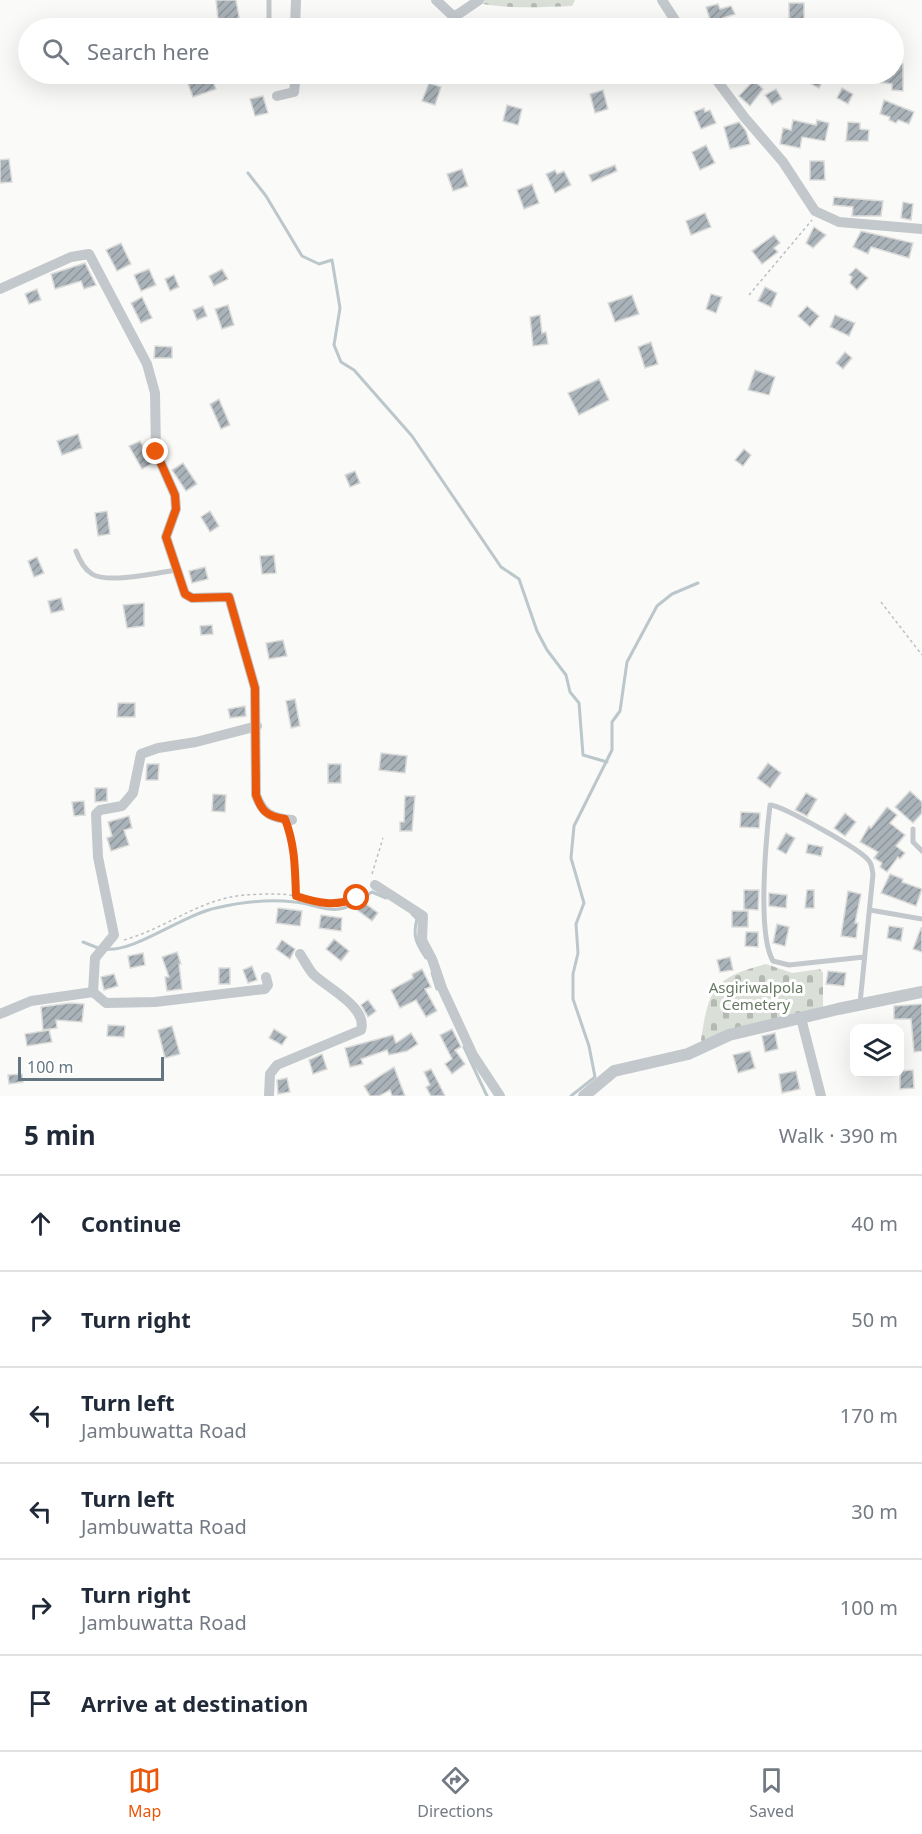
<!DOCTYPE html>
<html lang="en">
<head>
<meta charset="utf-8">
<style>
  body { margin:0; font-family:"Noto Sans",sans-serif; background:#f2f2f3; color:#1f2937 }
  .controls { position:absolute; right:18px; bottom:18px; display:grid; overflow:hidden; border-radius:12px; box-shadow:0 6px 24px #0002 }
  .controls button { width:54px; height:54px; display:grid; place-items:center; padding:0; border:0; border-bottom:2px solid #e0e1e3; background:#fff; color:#1f2937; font:30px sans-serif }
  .scale { position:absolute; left:18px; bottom:15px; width:146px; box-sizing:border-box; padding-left:6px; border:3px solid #657683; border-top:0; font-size:16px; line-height:21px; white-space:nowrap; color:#657683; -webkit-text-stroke:4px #fff; paint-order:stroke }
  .stop { position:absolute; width:18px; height:18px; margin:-14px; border:4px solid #ea580c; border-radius:50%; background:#fff }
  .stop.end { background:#ea580c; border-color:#fff; box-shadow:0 2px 6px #0008 }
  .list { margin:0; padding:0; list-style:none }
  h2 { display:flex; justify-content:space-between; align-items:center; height:78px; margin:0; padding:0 24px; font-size:26px }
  h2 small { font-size:20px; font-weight:400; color:#747a83 }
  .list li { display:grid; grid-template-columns:39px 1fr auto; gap:18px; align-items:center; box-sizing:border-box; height:96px; padding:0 24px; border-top:2px solid #e0e1e3 }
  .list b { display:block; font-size:22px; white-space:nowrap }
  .list p { margin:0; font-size:20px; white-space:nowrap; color:#747a83 }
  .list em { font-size:20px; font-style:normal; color:#747a83 }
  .icon { flex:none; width:33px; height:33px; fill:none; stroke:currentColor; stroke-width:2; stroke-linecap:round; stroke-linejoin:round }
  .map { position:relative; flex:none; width:922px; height:1096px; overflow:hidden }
  .search { position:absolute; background:#fff; box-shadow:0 6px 24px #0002; left:18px; right:18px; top:18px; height:66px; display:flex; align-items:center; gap:15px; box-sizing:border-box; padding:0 21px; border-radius:33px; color:#747a83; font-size:22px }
  .sheet { height:654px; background:#fff }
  nav { display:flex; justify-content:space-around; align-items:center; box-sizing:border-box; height:84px; border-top:2px solid #e0e1e3; background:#fff; font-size:16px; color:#747a83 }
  nav a { display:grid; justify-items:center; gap:3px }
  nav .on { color:#ea580c }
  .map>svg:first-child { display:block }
  .cemetery { fill:url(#cemetery-stones) }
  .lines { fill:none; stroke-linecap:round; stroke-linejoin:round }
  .stream { stroke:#bbc7cb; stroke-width:3 }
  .building { fill:url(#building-hatch); stroke:#dcdcda; stroke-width:1.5 }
  .path { stroke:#bbbfc2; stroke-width:1.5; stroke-dasharray:3 3; stroke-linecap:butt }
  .service { stroke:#c3c8cc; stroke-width:5 }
  .minor { stroke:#c3c8cc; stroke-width:10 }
  .tertiary { stroke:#c3c8cc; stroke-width:12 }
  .route { stroke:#ea580c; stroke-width:8 }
  .labels { text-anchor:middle; stroke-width:6; stroke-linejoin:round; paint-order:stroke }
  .park-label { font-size:15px; fill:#687a64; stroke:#fff }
</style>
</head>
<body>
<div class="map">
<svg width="922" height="1096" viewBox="0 0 922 1096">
  <defs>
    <pattern id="cemetery-stones" width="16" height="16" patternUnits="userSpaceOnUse" patternTransform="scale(1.5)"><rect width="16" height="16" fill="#dadfd7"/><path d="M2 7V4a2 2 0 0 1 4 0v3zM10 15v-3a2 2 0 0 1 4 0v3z" fill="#b4b9b4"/></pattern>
    <pattern id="building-hatch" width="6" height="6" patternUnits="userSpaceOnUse" patternTransform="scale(1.5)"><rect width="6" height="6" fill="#aab3b9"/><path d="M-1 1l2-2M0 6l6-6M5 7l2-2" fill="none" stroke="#8e969c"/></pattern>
  </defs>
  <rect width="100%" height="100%" fill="#fafaf8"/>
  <g class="cemetery">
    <path d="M484,0H575L572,6C543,7 512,9 483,4Z"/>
    <path d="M766,964L792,973L820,969L823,973V1010L704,1043L701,1040C709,987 714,978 766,964Z"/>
  </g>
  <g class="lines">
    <g class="stream">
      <path d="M248,173L266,196L302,256L319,264L332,260L340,308L334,345L341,362L354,370L412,436L501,567L519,579L537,631L547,650L566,675L570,692L579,703L583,755L607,762"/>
      <path d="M412,914L417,919C412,937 417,944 426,958"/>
      <path d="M83,942L98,948"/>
      <path d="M105,949C134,953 184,914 216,908C242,902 268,899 294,902C310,903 328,913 344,908C354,905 363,898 372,892L386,898"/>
      <path d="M432,973L437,989"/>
      <path d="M464,1047L487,1096"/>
      <path d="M571,1096L595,1077L589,1046L573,999V974L578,953L576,924L584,903L571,858L574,826L612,750V722L620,711L627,662L657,606L672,594L698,583"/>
    </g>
  </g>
  <g class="building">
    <path d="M216,0H236L241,28H219Z"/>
    <rect x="789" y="3" width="15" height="17"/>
    <path d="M718,4L720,9L731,6L735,14L723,18L724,22L712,26L706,7Z"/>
    <path d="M894,64H903V91L892,90V84L856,79V74H894Z"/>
    <path d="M192,74H210L216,89L193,97L185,76Z"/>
    <path d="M811,74L824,79L819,88L807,82Z"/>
    <path d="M754,80L763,89L750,106L739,96Z"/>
    <path d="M429,83L441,87L435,105L422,101Z"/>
    <path d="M842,88L853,94L848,104L837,98Z"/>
    <path d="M776,89L782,99L772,105L765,95Z"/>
    <path d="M603,90L608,109L595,113L590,94Z"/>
    <path d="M263,96L268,113L255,116L250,99Z"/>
    <path d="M884,100L914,112L909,124L898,120L896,123L889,120L890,117L880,114Z"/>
    <path d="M507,105L522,109L518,125L503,121Z"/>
    <path d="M704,108L705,112L710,110L716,123L701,129L694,112Z"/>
    <path d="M793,120L816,125L817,120L829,123L825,141L802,137L800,148L780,144L783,128L791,130Z"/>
    <path d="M739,122L746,131L750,144L730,149L724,127Z"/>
    <path d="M848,122L860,123V129L869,130L868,141H846Z"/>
    <path d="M706,145L715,163L700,170L692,152Z"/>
    <path d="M9,159L12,182L0,183V160Z"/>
    <path d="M810,161H824L825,180H810Z"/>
    <path d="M615,165L617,171L592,182L589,175Z"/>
    <path d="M462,169L468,186L453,191L447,174Z"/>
    <path d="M555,170L557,174L564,171L571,185L555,193L546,174Z"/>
    <path d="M532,184L539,203L524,209L517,190Z"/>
    <path d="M834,197L883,201L881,216H852L853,207L833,205Z"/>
    <path d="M903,202L913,204L911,220L901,218Z"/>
    <path d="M705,213L711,227L691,235L686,221Z"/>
    <path d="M814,227L826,235L813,248L806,243Z"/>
    <path d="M861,231L913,243L909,258L871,247L868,254L853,247Z"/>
    <path d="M774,235L780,243L774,248L778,252L762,264L752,251Z"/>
    <path d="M121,243L131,264L117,271L106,250Z"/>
    <path d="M85,263L96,285L84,289L81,281L55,289L51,274Z"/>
    <path d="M856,268L868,278L857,290L850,283L852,277L849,275Z"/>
    <path d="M149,269L156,285L141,291L134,275Z"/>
    <path d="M222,269L228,279L214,286L209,276Z"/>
    <path d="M174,275L179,287L170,291L165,279Z"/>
    <path d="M765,287L777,293L771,307L758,301Z"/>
    <path d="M37,289L41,300L29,304L25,294Z"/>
    <path d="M711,294L722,297L716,313L706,309Z"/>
    <path d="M632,295L639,314L615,322L608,303Z"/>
    <path d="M142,297L152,318L141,323L131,303Z"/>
    <path d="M228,305L234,325L222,329L215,309Z"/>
    <path d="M203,306L207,316L197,320L193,310Z"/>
    <path d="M807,306L819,316L810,327L798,316Z"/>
    <path d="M540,315L542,333L546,332L548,344L533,346L530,317Z"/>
    <path d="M835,315L855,323L849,336L830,327Z"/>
    <path d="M651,342L658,364L645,368L638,347Z"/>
    <path d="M155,346L172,347V358H154Z"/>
    <path d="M845,352L852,358L843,369L836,363Z"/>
    <path d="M755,370L775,377L769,395L748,390Z"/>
    <path d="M599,379L609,400L579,415L568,393Z"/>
    <path d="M219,399L230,425L221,429L210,404Z"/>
    <path d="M78,434L82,448L62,455L57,441Z"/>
    <path d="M140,441L153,463L142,469L129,446Z"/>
    <path d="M744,449L751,455L743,466L735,460Z"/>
    <path d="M183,463L197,484L186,491L172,470Z"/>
    <path d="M355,471L360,483L350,487L345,475Z"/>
    <path d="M107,511L110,534L98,536L95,513Z"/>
    <path d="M210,511L219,526L210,532L201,517Z"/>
    <path d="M274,555L276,573L262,574L260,556Z"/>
    <path d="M37,557L44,573L34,577L28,561Z"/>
    <path d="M205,567L208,579L192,583L189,571Z"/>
    <path d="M61,598L64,610L51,613L48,601Z"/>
    <path d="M144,603V626L127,628L123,605Z"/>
    <path d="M212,625L213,634L201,635L200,626Z"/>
    <path d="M283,640L287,656L269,659L266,643Z"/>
    <path d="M295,699L300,726L291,728L286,701Z"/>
    <path d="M118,703H135V717H117Z"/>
    <path d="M245,706L246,716L230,718L228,709Z"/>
    <path d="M381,753L407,756L405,773L379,770Z"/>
    <path d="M768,763L781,773L770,788L757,778Z"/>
    <path d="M147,764H159L158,780H146Z"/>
    <rect x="328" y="764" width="13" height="19"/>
    <path d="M95,788H107V801L95,802Z"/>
    <path d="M910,791L922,802V813L913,823L895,807Z"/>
    <path d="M806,793L817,799L807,816L795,810Z"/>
    <path d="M213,794L226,795L225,812L212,811Z"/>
    <path d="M405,796H415L412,831H400V822H404Z"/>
    <path d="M84,801L85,815L74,816L72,802Z"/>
    <path d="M887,807L897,815L890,823L905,835L896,846L905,853L900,859L898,857L887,872L880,867L882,863L874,858L878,852L860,842L869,826L871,828Z"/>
    <path d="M741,812L760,813L759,828L740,827Z"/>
    <path d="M845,813L856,822L845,836L834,828Z"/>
    <path d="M129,816L132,828L124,830L129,845L111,851L107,838L112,836L108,822Z"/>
    <path d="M786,833L795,838L786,854L777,849Z"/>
    <path d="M808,844L823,847L821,856L806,853Z"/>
    <path d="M890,874L903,879L902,882L922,889L916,906L881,893Z"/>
    <path d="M744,890H759L758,910L744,909Z"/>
    <path d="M807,890H814V908H805Z"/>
    <path d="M848,891L861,894L855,923H858L856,938L841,936Z"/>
    <path d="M769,893L787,895L786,908L769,906Z"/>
    <path d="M362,901L378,913L372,921L356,909Z"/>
    <path d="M278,908L302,911L300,926L276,923Z"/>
    <rect x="732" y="911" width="16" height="16"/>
    <path d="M321,915L342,918L341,931L319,928Z"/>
    <path d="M777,924L789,927L785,946L773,943Z"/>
    <path d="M889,926L903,928L901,941L887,938Z"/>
    <path d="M921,928H922V952L913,949Z"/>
    <path d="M746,932H758V947L745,946Z"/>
    <path d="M334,939L349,951L341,961L326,949Z"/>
    <path d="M282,940L295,949L290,959L276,949Z"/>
    <path d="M177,952L181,964H179L182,989L167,991L165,977H169L162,957Z"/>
    <path d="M143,953L145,965L130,968L128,956Z"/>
    <path d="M730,957L733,970L720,972L717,960Z"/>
    <path d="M252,966L257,980L248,983L243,970Z"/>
    <rect x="219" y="968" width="11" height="16"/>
    <path d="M422,969L431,987L425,989L437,1011L426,1017L416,1000L400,1008L391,990L413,978L412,974Z"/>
    <path d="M828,971L846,973L844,986L826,984Z"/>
    <path d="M114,974L118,986L104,990L101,977Z"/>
    <path d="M368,1000L376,1011L368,1017L361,1005Z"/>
    <path d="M70,1003L84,1004L82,1022L56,1020L57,1028L43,1030L41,1007Z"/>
    <path d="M922,1004V1051L914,1052L911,1019H894V1006Z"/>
    <path d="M108,1025L125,1026L124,1037L107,1036Z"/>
    <path d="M172,1026L180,1054L165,1058L158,1030Z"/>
    <path d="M274,1029L287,1037L282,1045L269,1038Z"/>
    <path d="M452,1029L461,1047L455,1050L465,1064L452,1074L445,1064L452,1059L440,1035Z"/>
    <path d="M49,1030L52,1042L27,1046L25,1034Z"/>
    <path d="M411,1033L418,1044L407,1051L389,1055L387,1050L361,1059L363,1064L350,1067L345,1048L393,1035L396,1043Z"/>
    <path d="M775,1033L778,1049L765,1052L762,1036Z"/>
    <path d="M750,1051L755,1068L738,1073L733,1055Z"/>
    <path d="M322,1054L327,1069L313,1074L309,1060Z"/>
    <path d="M394,1067L405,1096H392L390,1090L379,1096H370L364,1086Z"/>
    <path d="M431,1069L437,1080L445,1096H431L426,1087L430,1085L424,1072Z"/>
    <path d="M913,1070L914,1088L900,1089V1071Z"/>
    <path d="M796,1071L800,1089L782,1093L779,1074Z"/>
    <path d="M22,1074L23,1082L9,1084L8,1075Z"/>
    <path d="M287,1078L290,1092L278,1094L277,1080Z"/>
  </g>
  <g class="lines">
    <g class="path">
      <path d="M749,295L812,220"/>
      <path d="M881,602L922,655"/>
      <path d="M290,831L295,845L296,895"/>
      <path d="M372,874L383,838"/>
      <path d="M124,940C167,928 199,899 245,895C261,894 281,893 297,896C323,900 343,915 365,890"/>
    </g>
    <g class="service">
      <path d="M269,0V20"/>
      <path d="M76,551C79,559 84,569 92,574C108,584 157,573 176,570"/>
      <path d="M913,829V842L922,851"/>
      <path d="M870,910L922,919"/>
      <path d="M860,1003L873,874C872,870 872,864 869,861C862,850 783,806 770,805C766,839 757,934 773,961L789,965L864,957"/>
    </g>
    <g class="minor">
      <path d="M436,0L452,15H457L479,0"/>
      <path d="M662,0L680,28"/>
      <path d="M295,28L296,0"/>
      <path d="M712,74L745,118L783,162L815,211L839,222L922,229"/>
      <path d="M277,96L294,92L296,74"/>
      <path d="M0,289L71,257L89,254L147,364L155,393L156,452L175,495L176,509L166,537L185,594L192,598L229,597L255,688L256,795C263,814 271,818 292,820"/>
      <path d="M257,726L196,742L158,748L141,754L133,793L122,806L100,810L96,814L98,857L114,935L95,958L93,992L106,1003L155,1002L265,989L268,985L266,977"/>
      <path d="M375,885L423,916L422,940L432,959L442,988L473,1055L500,1096"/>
      <path d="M0,1014L31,1001L93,992"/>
      <path d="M801,1018L821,1096"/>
      <path d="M269,1096L270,1074L277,1065L361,1030C368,1007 327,988 313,974C308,968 304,960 300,954"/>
    </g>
    <path class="tertiary" d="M584,1096L614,1071L688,1054L729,1035L838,1009L922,992"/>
  </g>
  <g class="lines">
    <path class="route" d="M156,452L175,495L176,509L166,537L185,594L192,598L229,597L255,688L256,795C262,812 267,816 285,819C295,845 295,868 296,896C318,903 335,907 357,898"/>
  </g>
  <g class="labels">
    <g class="park-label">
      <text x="756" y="993">Asgiriwalpola<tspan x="756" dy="17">Cemetery</tspan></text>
    </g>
  </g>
</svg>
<div class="controls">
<button><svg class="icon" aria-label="layers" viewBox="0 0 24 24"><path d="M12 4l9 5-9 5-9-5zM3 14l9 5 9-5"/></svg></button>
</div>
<div class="scale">100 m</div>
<div class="stop" style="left:357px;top:898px"></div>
<div class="stop end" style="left:156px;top:452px"></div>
<div class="search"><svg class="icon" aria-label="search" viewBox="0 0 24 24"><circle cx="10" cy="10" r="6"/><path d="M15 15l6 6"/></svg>Search here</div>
</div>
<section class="sheet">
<h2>5 min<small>Walk · 390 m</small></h2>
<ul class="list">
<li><svg class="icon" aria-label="ahead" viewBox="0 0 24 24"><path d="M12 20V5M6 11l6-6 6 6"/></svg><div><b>Continue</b></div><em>40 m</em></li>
<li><svg class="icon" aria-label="right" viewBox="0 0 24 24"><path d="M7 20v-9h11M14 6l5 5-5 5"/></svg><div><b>Turn right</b></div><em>50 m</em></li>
<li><svg class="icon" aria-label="left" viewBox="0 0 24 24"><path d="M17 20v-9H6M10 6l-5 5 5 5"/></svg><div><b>Turn left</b><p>Jambuwatta Road</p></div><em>170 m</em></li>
<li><svg class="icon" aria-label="left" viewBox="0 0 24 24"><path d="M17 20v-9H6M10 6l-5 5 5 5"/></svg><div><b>Turn left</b><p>Jambuwatta Road</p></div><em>30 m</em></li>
<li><svg class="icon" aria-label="right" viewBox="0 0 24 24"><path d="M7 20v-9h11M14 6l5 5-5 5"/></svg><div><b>Turn right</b><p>Jambuwatta Road</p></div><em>100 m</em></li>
<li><svg class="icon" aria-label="arrive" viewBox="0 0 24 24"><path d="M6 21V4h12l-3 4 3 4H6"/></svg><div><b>Arrive at destination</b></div></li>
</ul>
</section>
<nav>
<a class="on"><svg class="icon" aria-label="map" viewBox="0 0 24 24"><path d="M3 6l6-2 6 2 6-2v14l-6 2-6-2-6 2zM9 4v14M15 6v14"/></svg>Map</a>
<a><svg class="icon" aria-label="directions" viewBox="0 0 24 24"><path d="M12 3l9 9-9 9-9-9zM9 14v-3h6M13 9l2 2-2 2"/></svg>Directions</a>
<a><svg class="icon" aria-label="saved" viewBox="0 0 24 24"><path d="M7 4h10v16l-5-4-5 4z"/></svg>Saved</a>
</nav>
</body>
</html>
